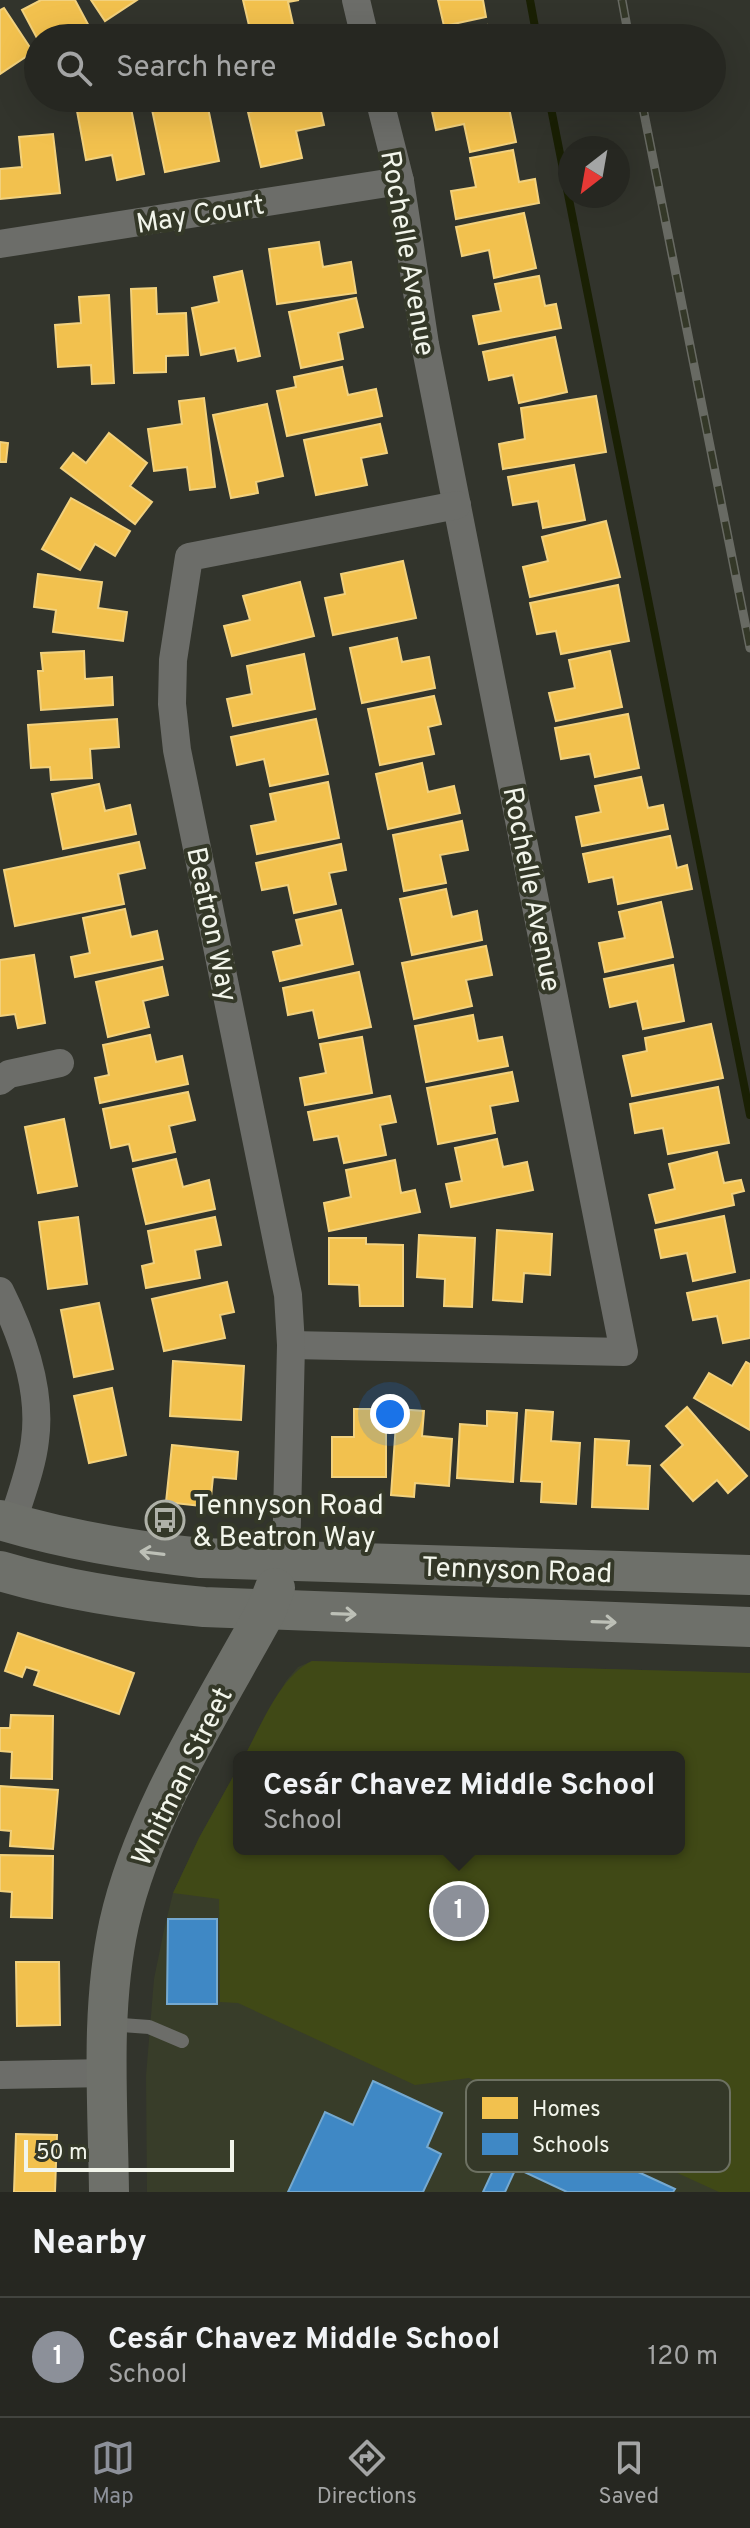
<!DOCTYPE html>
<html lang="en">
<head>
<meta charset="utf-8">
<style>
  body { margin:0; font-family:Overpass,sans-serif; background:#2e2f2a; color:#f1f3f6 }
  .compass { position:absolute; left:558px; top:136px; width:72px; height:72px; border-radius:50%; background:#262721; box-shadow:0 8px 32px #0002; rotate:211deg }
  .scale { position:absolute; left:24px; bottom:20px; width:210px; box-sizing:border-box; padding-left:8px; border:4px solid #f2f5eb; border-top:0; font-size:22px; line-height:28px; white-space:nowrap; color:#f2f5eb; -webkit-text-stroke:6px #343828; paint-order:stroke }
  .you { position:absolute; left:390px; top:1414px; width:28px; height:28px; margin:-20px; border:6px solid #fff; border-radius:50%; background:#1a73e8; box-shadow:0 0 0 12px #1a73e833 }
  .badge { display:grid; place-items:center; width:52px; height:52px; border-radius:50%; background:#8c9099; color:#fff; font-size:26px; font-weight:700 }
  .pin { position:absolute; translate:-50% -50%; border:4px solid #fff; box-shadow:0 2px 8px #0006 }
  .popup { position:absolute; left:233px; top:1751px; width:452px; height:104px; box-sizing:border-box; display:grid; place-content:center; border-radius:12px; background:#262721; filter:drop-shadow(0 2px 6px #0005); font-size:26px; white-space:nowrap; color:#a4a5a5 }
  .popup b { font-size:30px; color:#f1f3f6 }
  .popup::after { content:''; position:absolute; left:50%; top:100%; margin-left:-16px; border:16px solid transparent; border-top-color:#262721 }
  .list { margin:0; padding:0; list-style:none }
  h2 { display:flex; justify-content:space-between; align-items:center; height:104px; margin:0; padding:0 32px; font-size:34px }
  h2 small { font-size:26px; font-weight:400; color:#a4a5a5 }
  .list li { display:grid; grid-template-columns:52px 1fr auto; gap:24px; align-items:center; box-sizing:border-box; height:120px; padding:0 32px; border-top:2px solid #42443f }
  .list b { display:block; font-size:30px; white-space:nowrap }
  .list p { margin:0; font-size:26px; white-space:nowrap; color:#a4a5a5 }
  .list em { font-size:26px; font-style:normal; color:#a4a5a5 }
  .icon { flex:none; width:44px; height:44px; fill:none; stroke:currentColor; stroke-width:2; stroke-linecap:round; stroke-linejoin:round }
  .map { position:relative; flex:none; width:750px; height:2192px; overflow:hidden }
  .search { position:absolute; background:#262721; box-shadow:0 8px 32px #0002; left:24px; right:24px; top:24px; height:88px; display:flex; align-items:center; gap:20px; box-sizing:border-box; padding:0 28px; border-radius:44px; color:#a4a5a5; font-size:30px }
  .sheet { height:224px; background:#262721 }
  nav { display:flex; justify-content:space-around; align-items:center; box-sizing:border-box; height:112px; border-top:2px solid #42443f; background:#262721; font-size:22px; color:#a4a5a5 }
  nav a { display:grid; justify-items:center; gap:4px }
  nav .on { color:#8c9099 }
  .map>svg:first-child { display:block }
  .built { fill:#383d29 }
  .green { fill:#404916 }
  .homes { fill:#f2c14e; stroke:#f2d17d; stroke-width:2 }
  .schools { fill:#3f88c5; stroke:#75a9d0; stroke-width:2 }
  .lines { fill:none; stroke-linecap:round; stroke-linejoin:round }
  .stream { stroke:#1a2004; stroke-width:8 }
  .lane { stroke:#6c6d69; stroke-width:14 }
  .street { stroke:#6c6d69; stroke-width:28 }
  .secondary { stroke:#6e706a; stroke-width:40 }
  .rail-casing { stroke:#686a63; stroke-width:9 }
  .rail { stroke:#343828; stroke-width:6; stroke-dasharray:18; stroke-linecap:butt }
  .oneway { stroke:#bdc0b7 }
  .labels { text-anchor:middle; stroke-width:8; stroke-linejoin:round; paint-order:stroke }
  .street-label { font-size:28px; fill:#f2f5eb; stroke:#343828 }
  .poi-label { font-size:28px; fill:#f2f5eb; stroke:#343828; text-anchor:start }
  .key { fill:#343828; stroke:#6d7162; stroke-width:2 }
  .key-label { font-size:22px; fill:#f2f5eb }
</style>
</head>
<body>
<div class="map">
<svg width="750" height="2192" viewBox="0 0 750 2192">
  <rect width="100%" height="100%" fill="#32342c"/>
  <path class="built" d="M312,1661L750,1673V2192H147L146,2076L154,1979L164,1930L173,1893L199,1838L239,1766V1849H679V1757H244L286,1681L298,1667Z"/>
  <path class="green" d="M312,1661L750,1673V2192H719L469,2078L415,2085L238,2003L220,2002L219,1899L173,1893L199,1838L239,1766V1849H679V1757H244C261,1726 280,1676 312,1661Z"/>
  <g class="homes">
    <path d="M41,0H75L90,28L70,38H38V40L22,10Z"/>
    <path d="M91,0H137L105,21Z"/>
    <path d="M243,0H299L288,2L294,29L252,38Z"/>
    <path d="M438,0H483L486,17L444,26Z"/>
    <path d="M4,8L33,52L0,74V10Z"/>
    <path d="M487,25L490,38H446L445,33Z"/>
    <path d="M163,26L167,38H138L136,34Z"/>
    <path d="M86,98H129L144,174L117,180L112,155L86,160L75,100Z"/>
    <path d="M158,98H206L219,161L165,172L150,100Z"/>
    <path d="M241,98H276L242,104Z"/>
    <path d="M318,98L324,125L296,131L302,158L261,167L248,112Z"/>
    <path d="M449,98H507L516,142L470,152L464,124L436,130L430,102Z"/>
    <path d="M53,134L60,193L0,199V169L22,167L19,137Z"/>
    <path d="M513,150L519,182L535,179L539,203L456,219L451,191L476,187L470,158Z"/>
    <path d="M524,213L536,268L494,278L489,250L462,256L456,227Z"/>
    <path d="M319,242L323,267L351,262L356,293L277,304L269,249Z"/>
    <path d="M242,271L260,356L238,361L235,348L201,355L192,308L219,302L214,277Z"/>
    <path d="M539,276L545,306L556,304L561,328L479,344L473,316L501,311L495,284Z"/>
    <path d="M156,288L157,314L186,313L188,355L166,356V372L134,373L131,289Z"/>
    <path d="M109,295L114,383L92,384L91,365L58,367L55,325L81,323L79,297Z"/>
    <path d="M356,298L363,327L338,333L343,359L301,368L289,312Z"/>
    <path d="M555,337L567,392L519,403L513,375L489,380L483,352Z"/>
    <path d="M342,367L348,395L376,389L382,416L287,436L277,391L296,387L294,377Z"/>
    <path d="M596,396L606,452L503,469L499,444L525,439L521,408Z"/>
    <path d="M204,398L215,487L190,490L187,467L154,471L148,429L182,424L179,401Z"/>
    <path d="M267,404L283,476L256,482L258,493L231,498L213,415Z"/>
    <path d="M380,424L387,453L361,458L367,485L316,495L304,440Z"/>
    <path d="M109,433L147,463L130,486L152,502L135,524L61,468L73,453L86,463Z"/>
    <path d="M0,442L8,443L6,462H0Z"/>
    <path d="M574,465L585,520L543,528L538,501L513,505L508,477Z"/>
    <path d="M71,498L130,531L115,556L95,544L80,570L42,549Z"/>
    <path d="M606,521L620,577L530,597L523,567L548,561L542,537Z"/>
    <path d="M403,561L416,618L333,635L325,598L345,594L341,574Z"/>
    <path d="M38,574L102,582L98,608L127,612L123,641L53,632L56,610L34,607Z"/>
    <path d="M300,582L314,636L232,656L224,626L250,620L243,596Z"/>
    <path d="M618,585L629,641L561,654L556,631L537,634L530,603Z"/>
    <path d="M397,638L402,662L429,657L435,688L362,703L350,648Z"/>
    <path d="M84,651L85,679L112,677L113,705L41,710L38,671H43L41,653Z"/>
    <path d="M610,651L622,707L556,721L549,693L575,688L569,660Z"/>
    <path d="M304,654L315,709L233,726L227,699L252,694L247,666Z"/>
    <path d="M434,696L441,724L428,727L434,754L380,765L368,709Z"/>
    <path d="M628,714L639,768L595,777L590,754L561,759L555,728Z"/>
    <path d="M117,719L119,747L90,749L92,778L51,780L50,767L31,768L28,725Z"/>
    <path d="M316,719L328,774L270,786L264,759L237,765L231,737Z"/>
    <path d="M422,763L428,792L454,786L460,813L388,829L376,774Z"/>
    <path d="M641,777L648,808L663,805L668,829L582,846L576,817L601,812L595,786Z"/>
    <path d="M328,782L339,838L257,854L251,826L276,821L270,794Z"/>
    <path d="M99,784L105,811L130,805L136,834L63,849L52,794Z"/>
    <path d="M462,821L468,850L440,855L446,883L404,891L393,835Z"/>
    <path d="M670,836L677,868L687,865L692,889L618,904L613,877L589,882L583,854Z"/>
    <path d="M139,842L145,868L118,874L124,904L15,926L4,870Z"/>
    <path d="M341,844L346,870L329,873L336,904L294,913L288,885L262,890L256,863Z"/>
    <path d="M446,889L452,917L477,911L482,940L412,955L400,899Z"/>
    <path d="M661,902L673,957L605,972L599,943L625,938L619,912Z"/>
    <path d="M125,909L131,937L157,931L163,959L75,977L71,957L90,953L83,918Z"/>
    <path d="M341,910L353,964L280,981L273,952L302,945L296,920Z"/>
    <path d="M486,946L492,975L466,980L472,1006L414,1019L402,963Z"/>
    <path d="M34,955L45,1023L18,1028L15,1014L0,1016V960Z"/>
    <path d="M673,965L684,1021L643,1029L637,1001L610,1007L604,979Z"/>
    <path d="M162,967L168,995L143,1001L149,1027L108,1037L96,982Z"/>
    <path d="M359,972L371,1027L319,1038L313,1010L288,1015L283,988Z"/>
    <path d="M473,1015L478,1041L502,1037L508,1066L426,1082L415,1026Z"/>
    <path d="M711,1024L723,1078L632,1096L623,1056L647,1051L645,1038Z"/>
    <path d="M150,1035L156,1062L182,1056L188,1084L100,1103L95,1078L109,1075L103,1045Z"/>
    <path d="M362,1037L372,1093L305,1105L300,1078L326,1073L320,1044Z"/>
    <path d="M512,1072L518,1101L490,1106L495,1133L438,1144L427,1088Z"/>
    <path d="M718,1087L729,1143L668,1154L663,1128L635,1133L630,1104Z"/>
    <path d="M188,1092L195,1120L169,1126L175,1152L133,1161L129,1144L111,1148L103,1109Z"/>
    <path d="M390,1096L396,1122L380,1125L386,1155L344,1163L338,1136L314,1140L308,1112Z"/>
    <path d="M64,1119L77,1186L38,1193L25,1127Z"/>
    <path d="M497,1139L503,1167L527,1162L533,1190L451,1207L446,1184L462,1181L455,1148Z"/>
    <path d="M717,1152L724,1183L741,1180L744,1191L732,1194L734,1205L656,1223L649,1195L675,1189L669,1164Z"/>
    <path d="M176,1159L183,1187L209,1180L215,1209L146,1224L133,1169Z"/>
    <path d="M395,1160L401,1193L415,1190L420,1212L329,1231L324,1203L351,1197L346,1170Z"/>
    <path d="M724,1216L735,1272L693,1281L687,1253L661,1258L655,1230Z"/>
    <path d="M78,1217L87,1284L48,1289L39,1222Z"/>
    <path d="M215,1217L221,1245L195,1250L200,1278L146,1288L142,1266L154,1263L148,1231Z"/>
    <path d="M497,1230L552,1234L550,1275L524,1273L522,1302L493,1300Z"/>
    <path d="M419,1235L475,1238L472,1307L444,1306L445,1279L417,1277Z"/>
    <path d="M329,1238H366V1244L403,1245V1306H360L359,1285L329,1284Z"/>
    <path d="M750,1280V1338L723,1343L717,1316L693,1320L687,1293Z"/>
    <path d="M227,1282L234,1312L220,1315L225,1338L164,1351L152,1299Z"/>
    <path d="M99,1303L113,1369L74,1377L61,1310Z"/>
    <path d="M173,1361L244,1366L241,1420L170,1416Z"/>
    <path d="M746,1362L750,1364V1430L694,1398L709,1373L732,1386Z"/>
    <path d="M112,1388L126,1455L89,1463L74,1396Z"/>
    <path d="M687,1407L747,1476L728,1493L717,1480L693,1501L661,1465L683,1445L666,1426Z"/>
    <path d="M354,1409H386V1477H332V1437H354Z"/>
    <path d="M397,1409L424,1411L422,1436L452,1439L449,1486L415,1483L414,1497L391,1495Z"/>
    <path d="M526,1410L553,1412L551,1441L580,1443L576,1504L541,1502L542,1482L521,1481Z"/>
    <path d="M487,1411L517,1413L513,1482L457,1478L460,1424L487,1426Z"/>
    <path d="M595,1439L629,1441L627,1465L650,1466L648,1509L592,1507Z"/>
    <path d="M172,1445L238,1452L236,1479L213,1477L210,1507L166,1502Z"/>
    <path d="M18,1633L134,1673L119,1714L34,1685L39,1671L26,1667L22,1677L5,1671Z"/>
    <path d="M11,1715L53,1716L52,1779L11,1778L12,1752L0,1751V1728H10Z"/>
    <path d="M0,1786L58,1790L53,1849L10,1846L11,1831L0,1830Z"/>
    <path d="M0,1855L53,1856L52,1918L11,1917L12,1892L0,1891Z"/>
    <path d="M16,1962H59L60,2025L17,2026Z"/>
    <path d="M16,2134L57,2135L55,2192H14Z"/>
  </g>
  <g class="schools">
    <path d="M168,1919H217V2004H167Z"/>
    <path d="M373,2081L442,2113L427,2147L441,2154L423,2192H288L325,2112L353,2125Z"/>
    <path d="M489,2103L675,2189L673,2192H567L516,2168L505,2192H483L497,2162L468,2149Z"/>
  </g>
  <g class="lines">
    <g class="stream">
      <path d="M530,0L537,38"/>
      <path d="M549,98L750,1115"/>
    </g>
    <path class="lane" d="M108,2024L149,2027L182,2041"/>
    <g class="street">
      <path d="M356,0L365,38"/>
      <path d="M0,244L400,181"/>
      <path d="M0,1081L9,1074L60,1063"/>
      <path d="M0,1291C22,1335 42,1389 35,1440C32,1468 20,1497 12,1524"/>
      <path d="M291,1345L624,1352L425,344L400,181L379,98"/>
      <path d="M286,1562L291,1345L288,1295L177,750L172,704L173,660L189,557L457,505"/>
      <path d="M0,2075L108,2073"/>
    </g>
    <g class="secondary">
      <path d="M0,1520C66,1540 133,1551 201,1558L750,1575"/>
      <path d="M0,1571C67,1591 135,1601 204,1607L750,1627"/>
      <path d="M109,2192C108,2104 100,2011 119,1924C143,1816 213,1708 266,1611L275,1588"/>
    </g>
    <g class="rail-casing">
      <g id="rail">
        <path d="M622,0L629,38"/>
        <path d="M641,98L750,648"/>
      </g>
    </g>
    <use href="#rail" class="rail"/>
  </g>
  <defs><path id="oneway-shaft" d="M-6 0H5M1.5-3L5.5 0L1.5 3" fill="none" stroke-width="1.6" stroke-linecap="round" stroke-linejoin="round" transform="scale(2)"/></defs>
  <g class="oneway">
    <use href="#oneway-shaft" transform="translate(152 1553) rotate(-173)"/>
    <use href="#oneway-shaft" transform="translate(344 1614) rotate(2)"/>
    <use href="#oneway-shaft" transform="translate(604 1622) rotate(2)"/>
  </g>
  <defs>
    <g id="bus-ring" transform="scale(2)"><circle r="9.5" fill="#343828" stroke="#afb1a8" stroke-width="1.5"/><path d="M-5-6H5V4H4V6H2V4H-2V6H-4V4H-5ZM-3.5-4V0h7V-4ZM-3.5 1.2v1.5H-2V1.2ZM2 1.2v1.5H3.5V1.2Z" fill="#afb1a8"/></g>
  </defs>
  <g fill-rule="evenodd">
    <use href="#bus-ring" x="165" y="1520"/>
  </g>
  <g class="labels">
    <g class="street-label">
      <text transform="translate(200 213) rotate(-9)" y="10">May Court</text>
      <text transform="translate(409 253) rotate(80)" y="10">Rochelle Avenue</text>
      <text transform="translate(533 889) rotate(79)" y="10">Rochelle Avenue</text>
      <text transform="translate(213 924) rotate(78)" y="10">Beatron Way</text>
      <text transform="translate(517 1569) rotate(2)" y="10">Tennyson Road</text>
      <text transform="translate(181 1776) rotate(-64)" y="10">Whitman Street</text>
    </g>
    <g class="poi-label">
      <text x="193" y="1514">Tennyson Road<tspan x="193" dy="32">&amp; Beatron Way</tspan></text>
    </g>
  </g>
  <rect x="466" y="2080" width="264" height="92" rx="12" class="key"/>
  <rect x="482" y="2097" width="36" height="22" fill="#f2c14e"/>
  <rect x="482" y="2133" width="36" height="22" fill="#3f88c5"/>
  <g class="key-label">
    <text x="532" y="2116">Homes</text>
    <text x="532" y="2152">Schools</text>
  </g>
</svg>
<svg class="compass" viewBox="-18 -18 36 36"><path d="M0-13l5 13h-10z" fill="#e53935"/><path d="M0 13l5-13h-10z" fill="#a4a5a5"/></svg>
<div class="scale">50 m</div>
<div class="you"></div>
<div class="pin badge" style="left:459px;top:1911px">1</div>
<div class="popup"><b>Cesár Chavez Middle School</b>School</div>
<div class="search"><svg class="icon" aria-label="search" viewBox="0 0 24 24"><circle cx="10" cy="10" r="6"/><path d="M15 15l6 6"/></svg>Search here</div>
</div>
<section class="sheet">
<h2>Nearby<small></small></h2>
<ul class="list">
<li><span class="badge">1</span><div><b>Cesár Chavez Middle School</b><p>School</p></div><em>120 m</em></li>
</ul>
</section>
<nav>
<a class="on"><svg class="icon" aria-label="map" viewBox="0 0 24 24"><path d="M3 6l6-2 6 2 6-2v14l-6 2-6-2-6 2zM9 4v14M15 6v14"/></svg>Map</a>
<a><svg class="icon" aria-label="directions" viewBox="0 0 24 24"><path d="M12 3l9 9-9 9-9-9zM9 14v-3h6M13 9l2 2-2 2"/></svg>Directions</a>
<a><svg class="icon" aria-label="saved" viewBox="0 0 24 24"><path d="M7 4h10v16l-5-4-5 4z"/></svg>Saved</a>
</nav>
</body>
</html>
